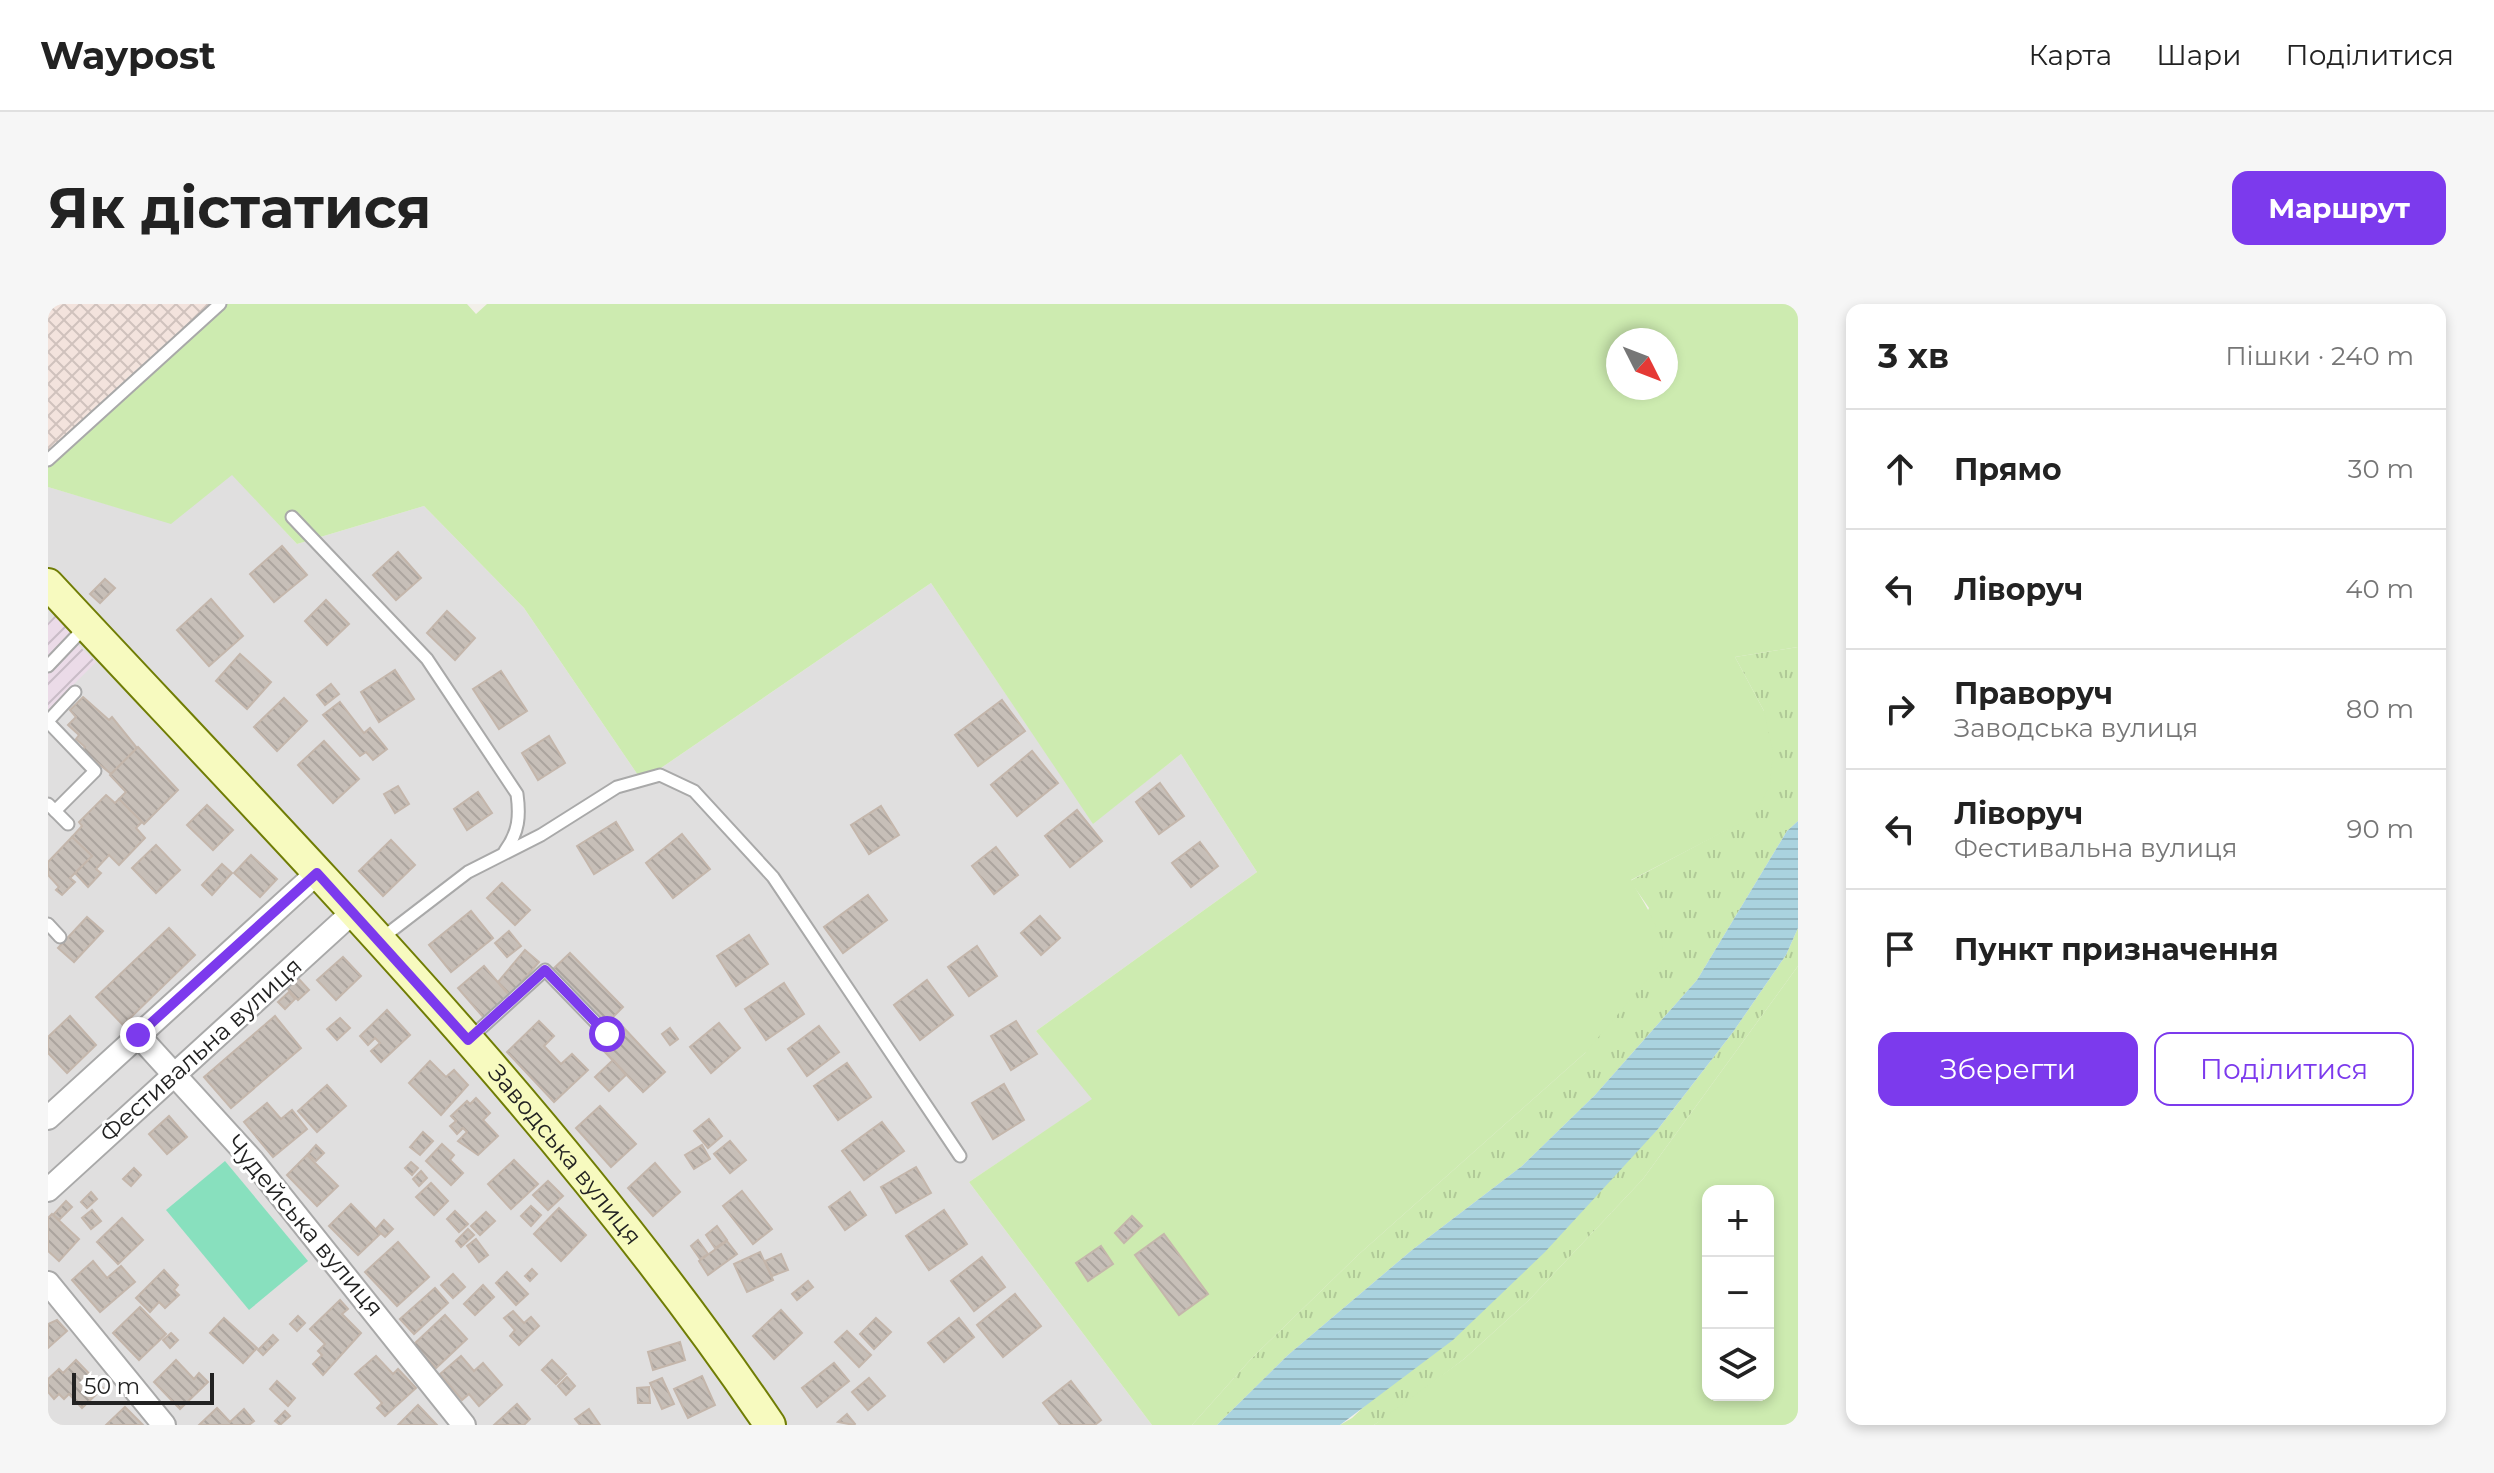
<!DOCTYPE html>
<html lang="uk">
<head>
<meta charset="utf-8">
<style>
  body { margin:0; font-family:Montserrat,sans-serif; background:#f6f6f6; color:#222 }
  .controls { position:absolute; right:24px; bottom:24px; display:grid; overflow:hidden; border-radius:16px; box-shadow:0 4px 12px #0003 }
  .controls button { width:72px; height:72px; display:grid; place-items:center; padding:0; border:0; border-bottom:2px solid #e0e0e0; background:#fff; color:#222; font:40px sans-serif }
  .compass { position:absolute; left:1558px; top:24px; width:72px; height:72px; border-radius:50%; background:#fff; box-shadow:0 4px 12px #0003; rotate:132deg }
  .scale { position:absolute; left:24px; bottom:20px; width:142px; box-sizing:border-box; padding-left:8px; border:4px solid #222; border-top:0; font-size:22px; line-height:28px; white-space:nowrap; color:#222; -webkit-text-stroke:6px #fff; paint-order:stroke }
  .stop { position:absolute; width:24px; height:24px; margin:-18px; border:6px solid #7c3aed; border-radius:50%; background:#fff }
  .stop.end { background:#7c3aed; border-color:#fff; box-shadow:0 2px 8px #0008 }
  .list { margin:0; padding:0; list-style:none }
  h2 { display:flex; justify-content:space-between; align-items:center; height:104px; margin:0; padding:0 32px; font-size:34px }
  h2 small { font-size:26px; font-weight:400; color:#767676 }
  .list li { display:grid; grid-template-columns:52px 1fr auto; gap:24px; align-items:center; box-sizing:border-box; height:120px; padding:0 32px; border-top:2px solid #e0e0e0 }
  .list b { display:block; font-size:30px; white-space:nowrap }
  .list p { margin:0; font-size:26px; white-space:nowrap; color:#767676 }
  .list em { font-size:26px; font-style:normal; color:#767676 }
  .actions { display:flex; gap:16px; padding:24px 32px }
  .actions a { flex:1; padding:18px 0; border:2px solid #7c3aed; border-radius:16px; text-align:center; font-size:28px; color:#7c3aed }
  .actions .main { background:#7c3aed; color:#fff }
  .icon { flex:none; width:44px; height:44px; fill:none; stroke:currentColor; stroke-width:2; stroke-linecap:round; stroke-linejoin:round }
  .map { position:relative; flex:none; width:1750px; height:1121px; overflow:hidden; border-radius:16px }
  header { display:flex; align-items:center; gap:48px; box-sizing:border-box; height:112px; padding:0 40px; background:#fff; border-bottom:2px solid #e0e0e0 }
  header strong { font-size:38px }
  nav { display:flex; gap:44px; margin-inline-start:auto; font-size:28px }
  .intro { display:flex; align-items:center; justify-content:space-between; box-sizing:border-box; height:192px; padding:0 48px }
  h1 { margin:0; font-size:56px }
  .button { padding:20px 36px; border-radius:16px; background:#7c3aed; color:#fff; font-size:28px; font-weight:700 }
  main { display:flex; gap:48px; padding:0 48px }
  aside { flex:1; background:#fff; border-radius:16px; box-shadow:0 4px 12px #0003 }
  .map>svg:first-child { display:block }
  .residential { fill:#e0dfdf }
  .industrial { fill:url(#industrial-furrows) }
  .military { fill:url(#military-cross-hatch) }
  .grass { fill:url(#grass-tufts) }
  .garden { fill:#cdebb0; fill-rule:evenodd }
  .pitch { fill:#88e0be }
  .water { fill:url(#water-rules) }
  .building { fill:url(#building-back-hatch); stroke:#c4b6ab; stroke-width:2 }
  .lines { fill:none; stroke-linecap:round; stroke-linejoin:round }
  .service-casing { stroke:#a9a9a9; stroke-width:15 }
  .minor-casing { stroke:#a9a9a9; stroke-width:26 }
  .secondary-casing { stroke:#707d05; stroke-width:34 }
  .service { stroke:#fff; stroke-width:11 }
  .minor { stroke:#fff; stroke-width:22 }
  .secondary { stroke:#f7fabf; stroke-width:30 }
  .route { stroke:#7c3aed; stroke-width:10 }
  .labels { text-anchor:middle; stroke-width:6; stroke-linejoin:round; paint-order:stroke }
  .street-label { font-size:24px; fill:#222; stroke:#fff }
</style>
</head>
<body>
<header>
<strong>Waypost</strong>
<nav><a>Карта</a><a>Шари</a><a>Поділитися</a></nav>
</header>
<div class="intro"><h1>Як дістатися</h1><a class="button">Маршрут</a></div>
<main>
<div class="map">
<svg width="1750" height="1121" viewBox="0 0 1750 1121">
  <defs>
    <pattern id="industrial-furrows" width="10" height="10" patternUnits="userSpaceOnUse" patternTransform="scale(2)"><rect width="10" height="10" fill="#ebdbe8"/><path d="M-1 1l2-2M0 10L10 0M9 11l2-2" fill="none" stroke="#c9bcc7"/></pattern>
    <pattern id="military-cross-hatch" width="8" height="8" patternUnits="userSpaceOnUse" patternTransform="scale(2)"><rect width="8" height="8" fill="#f3e3dd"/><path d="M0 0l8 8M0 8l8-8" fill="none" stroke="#d0c2bd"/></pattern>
    <pattern id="grass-tufts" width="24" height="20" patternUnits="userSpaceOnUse" patternTransform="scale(2)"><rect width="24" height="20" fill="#cdebb0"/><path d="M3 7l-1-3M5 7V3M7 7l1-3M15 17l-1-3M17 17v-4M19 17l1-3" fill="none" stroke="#b0c997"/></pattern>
    <pattern id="water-rules" width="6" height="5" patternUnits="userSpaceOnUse" patternTransform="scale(2)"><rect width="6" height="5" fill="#aad3df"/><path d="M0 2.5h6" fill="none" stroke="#92b5bf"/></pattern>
    <pattern id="building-back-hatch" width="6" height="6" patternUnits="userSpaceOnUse" patternTransform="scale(2)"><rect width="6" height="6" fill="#c7bfb8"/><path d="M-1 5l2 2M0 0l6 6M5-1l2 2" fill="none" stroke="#aba49e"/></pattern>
  </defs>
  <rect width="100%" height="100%" fill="#f2efe9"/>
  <path class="residential" d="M184,170L249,240L376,202L476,304L594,477L883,279L1045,519L1133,450L1209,568L988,727L1045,795L921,878L1104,1121H0V183L123,219Z"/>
  <g class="industrial">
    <path d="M9,309L26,325L0,352V319Z"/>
    <path d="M29,340L48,358L0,406V369Z"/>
  </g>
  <path class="military" d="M0,0H167L0,158Z"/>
  <g class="grass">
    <path d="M1750,343V517L1739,527L1649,676L1547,791L1474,862L1364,946L1240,1051L1169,1121H1144L1203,1055L1310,951L1537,749L1601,604L1582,577L1706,511L1716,407L1687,353Z"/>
    <path d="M1750,624V662L1595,875L1481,996L1416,1055L1349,1106L1326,1121H1292L1304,1114L1610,825L1685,728L1738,651Z"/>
  </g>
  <g class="garden">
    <path d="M167,0H419L428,10L439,0H1750V343L1687,353L1716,407L1725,448L1722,481L1706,512L1583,576C1598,603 1614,624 1616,656L1537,749L1310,951L1203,1055L1144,1121H1104L921,878L1044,795L988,727L1209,568L1133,450L1045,520L883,279L594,477L476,304L376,202L249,240L184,171L123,220L0,183V158ZM1570,36H1618V84H1570Z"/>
    <path d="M1750,662V1121H1326L1416,1055L1481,996L1595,875ZM1660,887H1720V1091H1660Z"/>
  </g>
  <path class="pitch" d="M177,857L260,957L201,1006L118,906Z"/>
  <path class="water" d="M1750,517V624L1738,651L1685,728L1610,825L1497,948L1405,1036L1292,1121H1169L1240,1051L1364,946L1474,862L1547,791L1649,676L1739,527Z"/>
  <g class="building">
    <path d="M234,242L259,271L226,298L202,270Z"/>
    <path d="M350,248L373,274L348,296L325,271Z"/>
    <path d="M57,275L67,284L52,299L42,290Z"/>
    <path d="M163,295L195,332L161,362L129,326Z"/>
    <path d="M278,296L301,320L279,341L257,317Z"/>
    <path d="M399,307L427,334L407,356L379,329Z"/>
    <path d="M192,350L223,378L199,405L168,377Z"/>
    <path d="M347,366L366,395L331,418L313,388Z"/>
    <path d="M453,367L479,407L451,425L425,385Z"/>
    <path d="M283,380L291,390L277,401L269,391Z"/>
    <path d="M35,393L61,416L64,413L89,444L63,470L34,446L37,443L28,435L31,431L20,421L28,413L22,406Z"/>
    <path d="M236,394L259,417L229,447L206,423Z"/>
    <path d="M954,396L977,427L930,462L907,431Z"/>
    <path d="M292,398L316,429L322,424L339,445L325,456L318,448L312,452L275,411Z"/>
    <path d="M501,432L517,459L490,476L474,449Z"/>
    <path d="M276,437L311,475L285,499L250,461Z"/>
    <path d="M90,443L130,486L96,520L71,495L78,488L62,471Z"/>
    <path d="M984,447L1010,479L969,512L943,481Z"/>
    <path d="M1112,479L1136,512L1111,530L1088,498Z"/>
    <path d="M350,482L361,500L347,509L336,490Z"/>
    <path d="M430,488L444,509L419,526L406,505Z"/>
    <path d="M58,491L67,499L71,495L94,518L88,524L97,534L71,561L61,551L48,565L53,569L40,583L27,569L44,552L24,533L34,522L31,518Z"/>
    <path d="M159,501L185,526L165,546L139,521Z"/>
    <path d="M833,502L851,531L821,550L803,521Z"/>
    <path d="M1029,506L1054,537L1022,563L997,532Z"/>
    <path d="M568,518L585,546L546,570L529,542Z"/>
    <path d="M634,530L662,565L625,594L598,559Z"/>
    <path d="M24,533L44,552L22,574L27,578L14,591L8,586L11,583L0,571V558Z"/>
    <path d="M343,536L367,561L335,592L311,567Z"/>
    <path d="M1152,538L1170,562L1143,583L1124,559Z"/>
    <path d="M108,541L132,566L108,589L84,564Z"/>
    <path d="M948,543L970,571L946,590L924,562Z"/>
    <path d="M203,551L229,575L212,593L186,569Z"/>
    <path d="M174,560L184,569L164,591L154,581Z"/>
    <path d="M454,579L482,606L467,621L439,594Z"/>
    <path d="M820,591L839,616L795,649L776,623Z"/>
    <path d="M423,607L445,634L403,668L381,641Z"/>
    <path d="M992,612L1012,634L993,651L973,629Z"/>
    <path d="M39,613L55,627L26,658L10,644Z"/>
    <path d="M121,624L147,651L75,721L48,693Z"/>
    <path d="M461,627L473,642L459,653L447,639Z"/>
    <path d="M701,631L720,660L688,682L669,652Z"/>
    <path d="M929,642L949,672L921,692L900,663Z"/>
    <path d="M477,646L491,658L462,691L450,678Z"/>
    <path d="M522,649L575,703L557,721L504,666Z"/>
    <path d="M295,653L313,672L288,696L269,676Z"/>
    <path d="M436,662L461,691L436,714L410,684Z"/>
    <path d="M249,673L261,686L250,696L238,683Z"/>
    <path d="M879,676L905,711L872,736L846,701Z"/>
    <path d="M736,679L756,710L718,736L697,705Z"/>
    <path d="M241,688L247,695L237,705L230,698Z"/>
    <path d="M339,706L362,731L333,758L323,747L332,739L327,734L320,741L312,732Z"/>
    <path d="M22,712L48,741L19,769L0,749V733Z"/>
    <path d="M227,712L253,744L183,804L156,773Z"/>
    <path d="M292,714L302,724L289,736L279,725Z"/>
    <path d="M491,717L506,732L496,742L513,760L524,750L540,766L506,798L459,748Z"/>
    <path d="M968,717L989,750L963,766L943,732Z"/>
    <path d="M671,719L692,744L663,769L642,743Z"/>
    <path d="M771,722L791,748L759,772L740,745Z"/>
    <path d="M575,723L617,768L595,788L552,743Z"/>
    <path d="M622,724L630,735L622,741L614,730Z"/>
    <path d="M565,756L578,771L561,787L547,773Z"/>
    <path d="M382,757L398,773L406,766L420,781L393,811L361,779Z"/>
    <path d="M799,759L823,793L790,816L766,782Z"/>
    <path d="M956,780L976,816L945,835L924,799Z"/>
    <path d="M279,781L298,802L269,828L250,807Z"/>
    <path d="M428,794L442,809L435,816L450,832L430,851L410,837L419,828L415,824L409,830L402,822L408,817L403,812L419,797L422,800Z"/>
    <path d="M219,799L233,815L244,806L259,825L225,853L196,818Z"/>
    <path d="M552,802L588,840L563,863L528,824Z"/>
    <path d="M121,812L139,833L119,850L101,830Z"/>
    <path d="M661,815L674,832L660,844L646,827Z"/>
    <path d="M834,818L856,847L816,876L794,847Z"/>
    <path d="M375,828L385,837L372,851L362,843Z"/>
    <path d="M682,837L698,856L682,869L666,850Z"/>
    <path d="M394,840L406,851L402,856L415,869L403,881L378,857Z"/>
    <path d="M268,841L276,849L268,857L260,850Z"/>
    <path d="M654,841L662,855L646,865L637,851Z"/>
    <path d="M259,851L290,882L269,902L239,871Z"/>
    <path d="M466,856L490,880L463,905L440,880Z"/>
    <path d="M363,858L370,864L364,871L357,864Z"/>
    <path d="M607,859L632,888L605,912L580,884Z"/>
    <path d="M868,863L883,889L848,909L833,883Z"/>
    <path d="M86,864L93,871L83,882L75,875Z"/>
    <path d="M373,867L379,874L371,882L365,875Z"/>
    <path d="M500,877L515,892L500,906L485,891Z"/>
    <path d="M383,879L400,897L386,911L368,893Z"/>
    <path d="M694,887L724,925L705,940L675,902Z"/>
    <path d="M43,888L49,895L39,904L33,898Z"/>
    <path d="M802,888L818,911L797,926L781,903Z"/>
    <path d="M18,897L24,903L11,916L5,911Z"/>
    <path d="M303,900L332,930L310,951L281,922Z"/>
    <path d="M483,902L493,911L483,922L473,912Z"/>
    <path d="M511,904L538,931L513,957L486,930Z"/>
    <path d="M44,906L53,917L43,925L34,914Z"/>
    <path d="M896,906L919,940L881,966L858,932Z"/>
    <path d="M407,907L420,920L411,928L399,915Z"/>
    <path d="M438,908L447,917L432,931L423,922Z"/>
    <path d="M4,910L31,935L11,957L0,947V914Z"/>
    <path d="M1084,912L1094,922L1076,939L1067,929Z"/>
    <path d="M74,914L95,936L70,960L49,938Z"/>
    <path d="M336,916L345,925L337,933L328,925Z"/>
    <path d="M669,922L679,936L667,944L658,931Z"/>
    <path d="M420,925L426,931L413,943L408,937Z"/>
    <path d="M1116,930L1160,990L1131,1011L1087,951Z"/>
    <path d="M428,935L440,951L431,958L419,942Z"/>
    <path d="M650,936L660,950L652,955L643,942Z"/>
    <path d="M679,937L689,950L660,971L651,957Z"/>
    <path d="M350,938L381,973L349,1002L317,968Z"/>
    <path d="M1053,942L1065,960L1040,977L1028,959Z"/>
    <path d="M712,948L725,976L699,988L686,960Z"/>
    <path d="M733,950L740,966L724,972L717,957Z"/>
    <path d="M934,953L957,983L926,1007L903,977Z"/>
    <path d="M45,957L59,974L73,962L87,978L52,1008L24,976Z"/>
    <path d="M484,965L489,970L482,977L477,972Z"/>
    <path d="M116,966L130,981L126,986L131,991L117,1004L111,998L102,1008L88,994Z"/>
    <path d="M459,968L480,990L468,1001L448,979Z"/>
    <path d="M405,970L417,983L405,994L393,981Z"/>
    <path d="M760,977L765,983L749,996L744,990Z"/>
    <path d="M435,981L446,993L427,1011L416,1000Z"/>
    <path d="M387,984L400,999L366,1030L352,1015Z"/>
    <path d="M967,990L993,1022L955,1053L929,1021Z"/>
    <path d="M292,996L300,1005L294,1010L313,1029L275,1071L265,1060L274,1051L270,1047L277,1040L262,1025Z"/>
    <path d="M92,1003L118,1030L91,1056L65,1029Z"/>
    <path d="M733,1006L754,1029L726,1055L705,1032Z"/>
    <path d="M465,1007L476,1019L483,1013L491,1022L471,1041L462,1032L467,1026L456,1014Z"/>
    <path d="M397,1011L419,1035L388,1064L365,1041Z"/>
    <path d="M250,1012L257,1019L249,1027L242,1020Z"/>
    <path d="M176,1014L209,1044L195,1059L162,1029Z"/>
    <path d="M828,1014L843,1028L826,1045L812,1030Z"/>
    <path d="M911,1014L926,1033L896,1058L880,1039Z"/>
    <path d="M9,1016L19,1027L0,1044V1020Z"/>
    <path d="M799,1027L823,1051L811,1063L787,1038Z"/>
    <path d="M123,1029L130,1036L122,1044L115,1036Z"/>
    <path d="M225,1031L230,1036L215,1051L210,1046Z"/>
    <path d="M632,1038L637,1056L605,1066L600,1048Z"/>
    <path d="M328,1052L345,1070L350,1065L368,1084L337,1112L329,1104L334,1099L307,1070Z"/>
    <path d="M413,1052L426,1067L435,1059L454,1081L431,1102L421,1090L414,1096L392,1070Z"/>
    <path d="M28,1056L55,1084L34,1104L21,1090L16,1095L11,1090L6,1095L0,1088V1075L11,1065L15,1069Z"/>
    <path d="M128,1056L146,1075L151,1069L160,1078L132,1105L106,1078Z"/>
    <path d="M504,1056L518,1070L508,1080L494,1066Z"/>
    <path d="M786,1059L801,1077L769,1103L754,1084Z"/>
    <path d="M654,1072L667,1101L640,1114L626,1085Z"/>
    <path d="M519,1073L527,1082L518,1091L510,1082Z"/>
    <path d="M614,1074L626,1100L614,1105L602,1079Z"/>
    <path d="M821,1074L837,1092L820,1106L804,1088Z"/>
    <path d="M229,1077L247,1094L240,1102L222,1085Z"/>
    <path d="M1023,1077L1053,1116L1047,1121H1012L995,1099Z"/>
    <path d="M601,1083L602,1099H590L589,1084Z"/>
    <path d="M469,1100L482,1115L476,1121H446Z"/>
    <path d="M370,1101L389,1121H350Z"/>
    <path d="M77,1103L95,1121H58Z"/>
    <path d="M169,1104L182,1118L196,1105L206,1117L201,1121H151Z"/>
    <path d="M541,1105L552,1121H532L527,1115Z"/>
    <path d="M237,1107L242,1112L232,1121L227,1117Z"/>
    <path d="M799,1110L807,1120L806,1121L790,1118Z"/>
  </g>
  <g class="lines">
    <g class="service-casing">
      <g id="service">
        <path d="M0,156L172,0"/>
        <path d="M244,213L379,355L469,490C472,512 471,528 457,547"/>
        <path d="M0,362L38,322"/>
        <path d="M0,417L27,388"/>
        <path d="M0,418L47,467L7,507"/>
        <path d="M0,500L20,520"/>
        <path d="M0,620L12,633"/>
        <path d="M334,634L420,568L493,531L569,483L612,471L646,487L725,573L912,852"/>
        <path d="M420,736L497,666L559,730"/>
      </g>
    </g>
    <g class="minor-casing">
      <g id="minor">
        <path d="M90,731L205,857L416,1121"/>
        <path d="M0,814L269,569"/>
        <path d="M0,886L306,607"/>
        <path d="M0,979L116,1121"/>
      </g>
    </g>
    <g class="secondary-casing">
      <g id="secondary">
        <path id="s1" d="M0,280C251,550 515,815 722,1121"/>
      </g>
    </g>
    <use href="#service" class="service"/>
    <use href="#minor" class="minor"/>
    <use href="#secondary" class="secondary"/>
  </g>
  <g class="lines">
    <path class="route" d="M90,731L269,569L420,736L497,666L559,730"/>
  </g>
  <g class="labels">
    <g class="street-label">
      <text transform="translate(153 746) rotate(-42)" y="8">Фестивальна вулиця</text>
      <text dy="8" stroke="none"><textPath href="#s1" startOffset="770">Заводська вулиця</textPath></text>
      <text transform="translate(257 922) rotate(50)" y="8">Чудейська вулиця</text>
    </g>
  </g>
</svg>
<div class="controls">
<button>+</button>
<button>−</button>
<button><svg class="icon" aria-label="layers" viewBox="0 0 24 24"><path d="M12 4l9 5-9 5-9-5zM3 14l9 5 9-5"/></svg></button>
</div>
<svg class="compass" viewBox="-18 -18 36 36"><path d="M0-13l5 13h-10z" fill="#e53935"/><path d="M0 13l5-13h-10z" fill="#767676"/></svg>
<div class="scale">50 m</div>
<div class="stop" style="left:559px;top:730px"></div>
<div class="stop end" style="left:90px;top:731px"></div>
</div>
<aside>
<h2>3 хв<small>Пішки · 240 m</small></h2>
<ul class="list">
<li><svg class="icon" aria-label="ahead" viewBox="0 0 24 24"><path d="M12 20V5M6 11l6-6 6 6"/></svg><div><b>Прямо</b></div><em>30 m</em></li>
<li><svg class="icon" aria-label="left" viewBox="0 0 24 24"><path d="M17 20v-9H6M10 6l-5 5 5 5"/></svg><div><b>Ліворуч</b></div><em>40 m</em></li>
<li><svg class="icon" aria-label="right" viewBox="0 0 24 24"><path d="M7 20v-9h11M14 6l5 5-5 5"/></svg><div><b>Праворуч</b><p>Заводська вулиця</p></div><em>80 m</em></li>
<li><svg class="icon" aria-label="left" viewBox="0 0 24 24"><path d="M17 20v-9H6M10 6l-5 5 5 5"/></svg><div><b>Ліворуч</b><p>Фестивальна вулиця</p></div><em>90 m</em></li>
<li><svg class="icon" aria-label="arrive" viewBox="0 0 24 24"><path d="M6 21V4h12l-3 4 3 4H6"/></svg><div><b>Пункт призначення</b></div></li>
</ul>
<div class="actions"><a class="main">Зберегти</a><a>Поділитися</a></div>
</aside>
</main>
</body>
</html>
